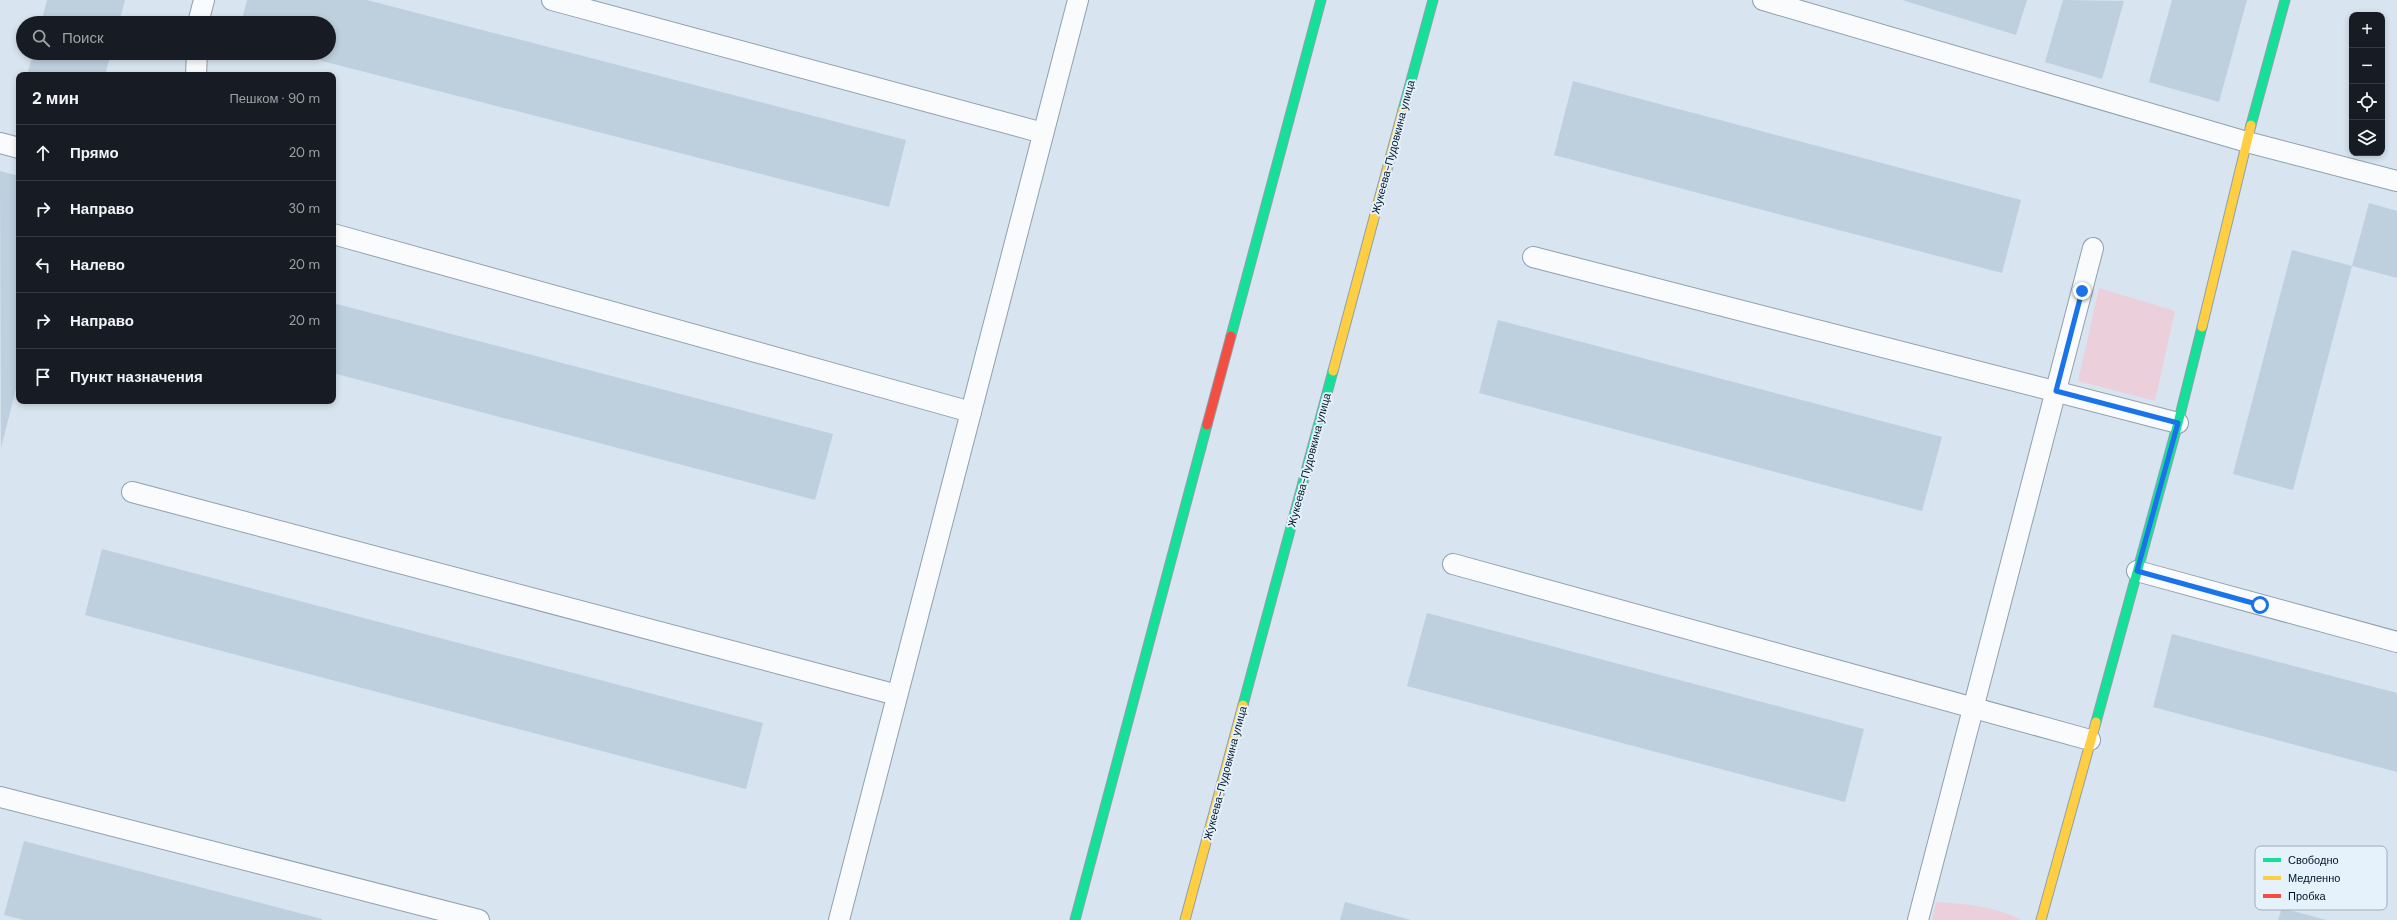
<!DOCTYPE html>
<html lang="ru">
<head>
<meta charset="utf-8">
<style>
  body { margin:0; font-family:"DM Sans",sans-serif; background:#20242c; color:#f1f3f6 }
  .controls { position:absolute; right:12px; top:12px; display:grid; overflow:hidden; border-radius:8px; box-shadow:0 2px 6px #0003 }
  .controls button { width:36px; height:36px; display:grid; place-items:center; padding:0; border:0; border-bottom:1px solid #363941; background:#171b24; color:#f1f3f6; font:20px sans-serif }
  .stop { position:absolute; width:12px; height:12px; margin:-9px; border:3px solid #1a73e8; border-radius:50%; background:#fff }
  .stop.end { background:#1a73e8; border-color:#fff; box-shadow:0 1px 4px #0008 }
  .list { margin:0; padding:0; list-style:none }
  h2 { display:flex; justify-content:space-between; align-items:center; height:52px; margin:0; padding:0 16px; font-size:17px }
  h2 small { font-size:13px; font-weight:400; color:#9ea1a6 }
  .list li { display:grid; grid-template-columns:26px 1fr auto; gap:12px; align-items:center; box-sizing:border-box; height:56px; padding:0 16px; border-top:1px solid #363941 }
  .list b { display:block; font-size:15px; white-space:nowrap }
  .list em { font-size:13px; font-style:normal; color:#9ea1a6 }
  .icon { flex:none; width:22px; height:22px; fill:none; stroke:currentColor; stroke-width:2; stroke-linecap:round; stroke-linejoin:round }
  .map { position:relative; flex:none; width:2397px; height:920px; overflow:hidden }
  .search { position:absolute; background:#171b24; box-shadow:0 2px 6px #0003; left:16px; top:16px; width:320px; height:44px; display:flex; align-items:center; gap:10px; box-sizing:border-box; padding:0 14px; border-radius:22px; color:#9ea1a6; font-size:15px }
  .panel { position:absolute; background:#171b24; box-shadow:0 2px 6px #0003; left:16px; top:72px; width:320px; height:332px; border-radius:8px }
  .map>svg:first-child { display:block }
  .green { fill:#ebcfdb }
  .building { fill:#becfde }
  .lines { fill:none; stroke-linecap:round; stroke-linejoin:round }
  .lane-casing { stroke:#8fa0ae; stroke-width:22 }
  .fast-casing { stroke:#8fa0ae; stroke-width:11 }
  .slow-casing { stroke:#8fa0ae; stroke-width:11 }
  .jam-casing { stroke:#8fa0ae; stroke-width:11 }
  .lane { stroke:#f9fbfd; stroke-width:20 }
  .fast { stroke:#16e098; stroke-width:9 }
  .slow { stroke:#ffcf43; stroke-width:9 }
  .jam { stroke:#f24e42; stroke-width:9 }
  .route { stroke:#1a73e8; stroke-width:5 }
  .labels { text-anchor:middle; stroke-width:4; stroke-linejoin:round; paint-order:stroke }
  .street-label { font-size:11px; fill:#001527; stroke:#e5f1fb }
  .key { fill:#e5f1fb; stroke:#a0afbb; stroke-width:1 }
  .key-label { font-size:11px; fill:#001527 }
</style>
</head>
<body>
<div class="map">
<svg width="2397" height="920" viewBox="0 0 2397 920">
  <rect width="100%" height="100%" fill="#d8e5f0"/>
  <g class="green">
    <path d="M2099,288L2175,311L2155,401L2078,381Z"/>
    <path d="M1936,902C1969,904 1992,906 2022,920H1932Z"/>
  </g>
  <g class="building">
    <path d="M47,0H125L119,23H41Z"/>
    <path d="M247,0H367L906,140L889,207L295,54L329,53V23H241Z"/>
    <path d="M1902,0H2027L2016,35Z"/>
    <path d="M2063,0L2124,1L2102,79L2045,62Z"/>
    <path d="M2172,0H2247L2219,102L2149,82Z"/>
    <path d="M33,53H111L105,75H27Z"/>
    <path d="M1573,81L2021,200L2002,273L1554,155Z"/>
    <path d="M0,171L19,176V377L1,448Z"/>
    <path d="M2369,203L2397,211V278L2352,266Z"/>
    <path d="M2292,250L2352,266L2293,490L2233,474Z"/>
    <path d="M333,303L833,434L815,500L333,373Z"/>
    <path d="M1498,320L1942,437L1922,511L1479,393Z"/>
    <path d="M102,549L763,723L746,789L85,615Z"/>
    <path d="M1427,613L1864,729L1845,802L1407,686Z"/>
    <path d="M2172,634L2397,693V772L2153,707Z"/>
    <path d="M24,841L322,919V920H24L4,915Z"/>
    <path d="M1345,902L1411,920H1340Z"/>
    <path d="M2282,908L2326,920H2278Z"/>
  </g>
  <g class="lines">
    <g class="lane-casing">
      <g id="lane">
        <path d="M552,0L1043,133"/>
        <path d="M1763,0L2247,142L2397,181"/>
        <path d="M198,23L204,0"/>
        <path d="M196,75L197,53"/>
        <path d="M0,143L19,148"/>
        <path d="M333,234L971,412"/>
        <path d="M1533,257L2178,423"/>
        <path d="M132,492L897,695"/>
        <path d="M1453,564L2090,740"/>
        <path d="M2137,571L2397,642"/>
        <path d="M0,797L479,920"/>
        <path d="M839,920L1078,0"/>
        <path d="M1918,920L2093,248"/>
      </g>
    </g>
    <g class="fast-casing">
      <g id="fast">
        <path d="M1403,110L1433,0"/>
        <path d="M2251,125L2285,0"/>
        <path d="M1231,336L1321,0"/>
        <path d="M1243,705L1333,371"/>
        <path d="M2096,722L2178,423L2202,327"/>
        <path d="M1075,920L1207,425"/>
      </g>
    </g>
    <g class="slow-casing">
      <g id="slow">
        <path d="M2202,327L2251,125"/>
        <path d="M1333,371L1403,110"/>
        <path d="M1185,920L1243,705"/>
        <path d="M2041,920L2096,722"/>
      </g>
    </g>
    <g class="jam-casing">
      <path id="jam" d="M1207,425L1231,336"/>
    </g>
    <use href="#lane" class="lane"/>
    <use href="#fast" class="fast"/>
    <use href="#slow" class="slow"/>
    <use href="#jam" class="jam"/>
  </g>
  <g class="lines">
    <path class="route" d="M2082,291L2056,391L2178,423L2137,571L2260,605"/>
  </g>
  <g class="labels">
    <g class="street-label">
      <text transform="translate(1393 147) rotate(-75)" y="4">Жукеева-Пудовкина улица</text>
      <text transform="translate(1309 460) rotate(-75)" y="4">Жукеева-Пудовкина улица</text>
      <text transform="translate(1225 773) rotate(-75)" y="4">Жукеева-Пудовкина улица</text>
    </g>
  </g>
  <rect x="2255" y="846" width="132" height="64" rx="6" class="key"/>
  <rect x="2263" y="858" width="18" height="4" fill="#16e098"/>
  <rect x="2263" y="876" width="18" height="4" fill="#ffcf43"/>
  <rect x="2263" y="894" width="18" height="4" fill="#f24e42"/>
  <g class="key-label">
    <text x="2288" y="864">Свободно</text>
    <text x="2288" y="882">Медленно</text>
    <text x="2288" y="900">Пробка</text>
  </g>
</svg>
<div class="controls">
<button>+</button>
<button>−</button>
<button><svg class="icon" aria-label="locate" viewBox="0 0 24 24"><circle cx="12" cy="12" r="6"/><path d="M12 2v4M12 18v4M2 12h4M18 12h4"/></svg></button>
<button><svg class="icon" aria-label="layers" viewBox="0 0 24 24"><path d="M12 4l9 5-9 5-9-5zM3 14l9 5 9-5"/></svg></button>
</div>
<div class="stop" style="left:2260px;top:605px"></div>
<div class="stop end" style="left:2082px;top:291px"></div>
<div class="search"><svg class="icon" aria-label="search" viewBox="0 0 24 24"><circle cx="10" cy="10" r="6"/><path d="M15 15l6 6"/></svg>Поиск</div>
<section class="panel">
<h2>2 мин<small>Пешком · 90 m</small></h2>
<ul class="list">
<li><svg class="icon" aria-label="ahead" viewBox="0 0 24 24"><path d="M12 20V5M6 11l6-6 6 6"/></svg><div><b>Прямо</b></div><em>20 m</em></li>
<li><svg class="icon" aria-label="right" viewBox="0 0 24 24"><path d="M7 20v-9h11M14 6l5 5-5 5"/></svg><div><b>Направо</b></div><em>30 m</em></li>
<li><svg class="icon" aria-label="left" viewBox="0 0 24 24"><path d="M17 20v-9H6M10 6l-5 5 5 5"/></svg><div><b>Налево</b></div><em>20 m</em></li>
<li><svg class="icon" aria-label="right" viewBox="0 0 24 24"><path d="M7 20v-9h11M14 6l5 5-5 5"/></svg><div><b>Направо</b></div><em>20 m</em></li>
<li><svg class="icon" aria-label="arrive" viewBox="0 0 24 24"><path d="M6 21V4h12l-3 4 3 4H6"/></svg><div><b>Пункт назначения</b></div></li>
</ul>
</section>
</div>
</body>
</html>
